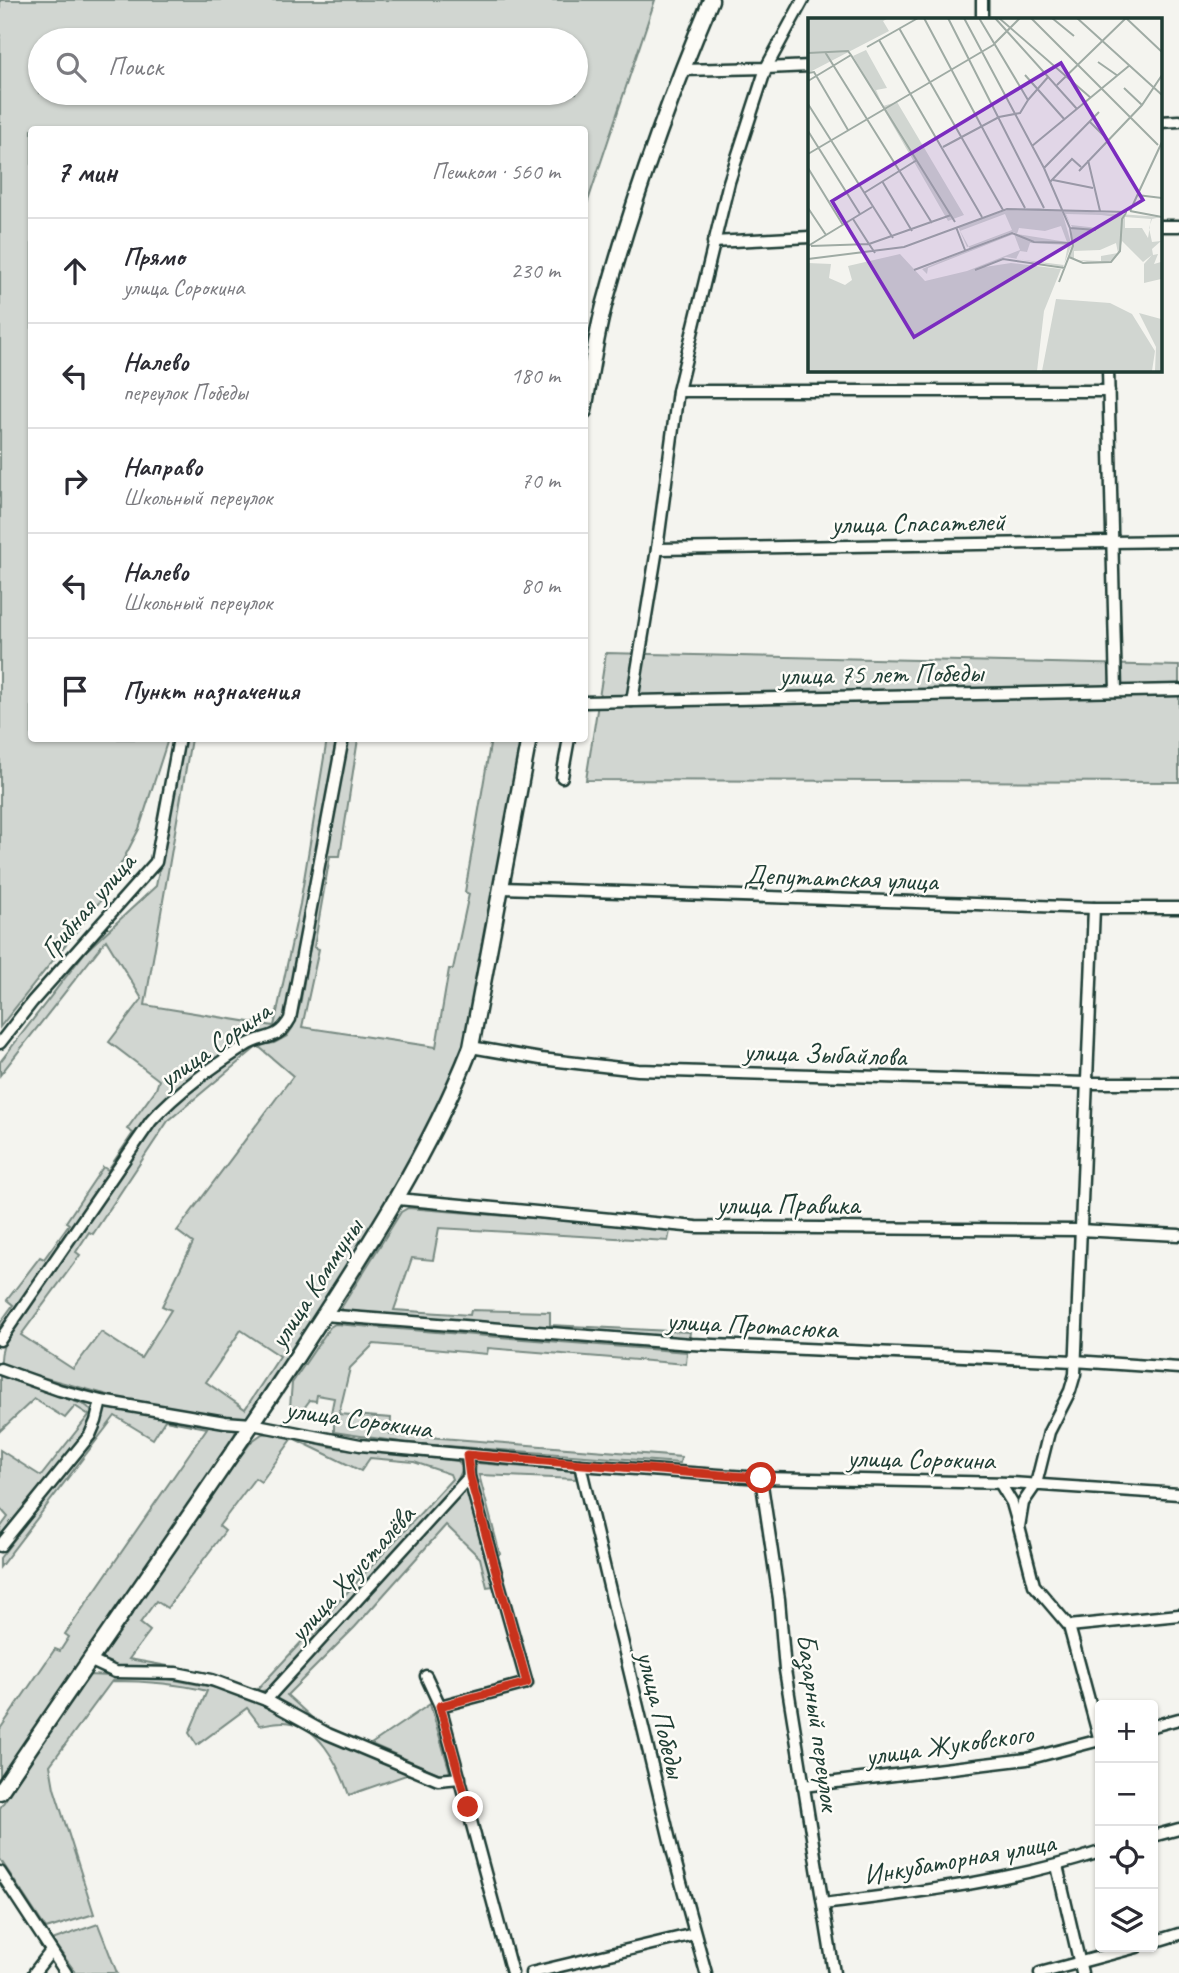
<!DOCTYPE html>
<html lang="ru">
<head>
<meta charset="utf-8">
<style>
  body { margin:0; font-family:Caveat,sans-serif; background:#f2f2f3; color:#2b2b33 }
  .controls { position:absolute; right:21px; bottom:21px; display:grid; overflow:hidden; border-radius:7px; box-shadow:0 2px 5px #0004 }
  .controls button { width:63px; height:63px; display:grid; place-items:center; padding:0; border:0; border-bottom:2px solid #e1e1e2; background:#fff; color:#2b2b33; font:35px sans-serif }
  .stop { position:absolute; width:21px; height:21px; margin:-16px; border:5px solid #c8321e; border-radius:50%; background:#fff }
  .stop.end { background:#c8321e; border-color:#fff; box-shadow:0 2px 7px #0008 }
  .list { margin:0; padding:0; list-style:none }
  h2 { display:flex; justify-content:space-between; align-items:center; height:91px; margin:0; padding:0 28px; font-size:30px }
  h2 small { font-size:23px; font-weight:400; color:#7c7c81 }
  .list li { display:grid; grid-template-columns:46px 1fr auto; gap:21px; align-items:center; box-sizing:border-box; height:105px; padding:0 28px; border-top:2px solid #e1e1e2 }
  .list b { display:block; font-size:26px; white-space:nowrap }
  .list p { margin:0; font-size:23px; white-space:nowrap; color:#7c7c81 }
  .list em { font-size:23px; font-style:normal; color:#7c7c81 }
  .icon { flex:none; width:38px; height:38px; fill:none; stroke:currentColor; stroke-width:2; stroke-linecap:round; stroke-linejoin:round }
  .map { position:relative; flex:none; width:1179px; height:1973px; overflow:hidden }
  .search { position:absolute; background:#fff; box-shadow:0 2px 5px #0004; left:28px; top:28px; width:560px; height:77px; display:flex; align-items:center; gap:18px; box-sizing:border-box; padding:0 24px; border-radius:38px; color:#7c7c81; font-size:26px }
  .panel { position:absolute; background:#fff; box-shadow:0 2px 5px #0004; left:28px; top:126px; width:560px; height:616px; border-radius:7px }
  .map>svg:first-child { display:block }
  .green { fill:#d1d6d1; stroke:#788a82; stroke-width:2; fill-rule:evenodd }
  .lines { fill:none; stroke-linecap:round; stroke-linejoin:round }
  .street-casing { stroke:#1f3d34; stroke-width:15 }
  .secondary-casing { stroke:#1f3d34; stroke-width:19 }
  .street { stroke:#fdfcf7; stroke-width:10 }
  .secondary { stroke:#fdfcf7; stroke-width:14 }
  .route { stroke:#c8321e; stroke-width:9 }
  .labels { text-anchor:middle; stroke-width:5; stroke-linejoin:round; paint-order:stroke }
  .street-label { font-size:28px; fill:#1f3d34; stroke:#fdfcf7 }
  .inset-road { fill:none; stroke:#9faba4; stroke-width:2 }
  .view { fill:#7b2cbf; fill-opacity:0.15; stroke:#7b2cbf; stroke-width:3.5 }
  .inset-edge { fill:none; stroke:#1f3d34; stroke-width:3.5 }
</style>
</head>
<body>
<div class="map">
<svg width="1179" height="1973" viewBox="0 0 1179 1973">
  <rect width="100%" height="100%" fill="#f4f4ef"/>
  <filter id="ink" filterUnits="userSpaceOnUse"><feTurbulence type="fractalNoise" baseFrequency=".0143" numOctaves="2"/><feDisplacementMap in="SourceGraphic" scale="14" xChannelSelector="R" yChannelSelector="G"/><feConvolveMatrix kernelMatrix="1 2 1 2 8 2 1 2 1" color-interpolation-filters="sRGB"/></filter>
  <g filter="url(#ink)">
    <g class="green">
      <path d="M0,0H655L585,210L584,130H32V738L168,739L139,829L105,895L0,1027ZM40,40H576V93H40Z"/>
      <path d="M606,653L1179,666V782L586,780Z"/>
      <path d="M185,739H191L145,1005L274,1026L300,904L327,739H339L287,1013C278,1044 261,1030 241,1042C202,1067 164,1098 135,1134L0,1332V1323L13,1305L7,1300L40,1257L44,1259L69,1224L66,1222L103,1167L108,1170L133,1133L127,1129L156,1089L159,1080L109,1042L142,999L106,940L0,1075V1062L86,951L156,886Z"/>
      <path d="M346,739H358L340,856H330L314,947L319,949L302,1027L436,1047L449,969H453L469,894L465,892L491,739H523L463,1055L395,1196L254,1411L247,1417L238,1419L134,1402L5,1367L1,1364C0,1351 5,1341 11,1330L153,1126L176,1103L240,1055L254,1046L274,1043L287,1036L293,1027L300,1005ZM258,1046L293,1076L177,1231L193,1243L162,1306L171,1310L141,1358L101,1332L73,1369L21,1335L80,1255L76,1252L89,1232L93,1234L168,1121ZM241,1330L280,1356L245,1409L206,1382Z"/>
      <path d="M408,1208L693,1231H670L668,1241L439,1228L433,1260L412,1258L394,1310L470,1315L471,1310L550,1312V1325L690,1332L689,1340L349,1316L341,1308L401,1212Z"/>
      <path d="M335,1324L687,1352L686,1364L488,1348L487,1354L374,1344L350,1368L339,1414L391,1418L390,1434L681,1457L680,1463L407,1443L334,1432V1419L330,1418L334,1398L317,1395L316,1401L310,1400L301,1412L290,1407L292,1383L330,1327Z"/>
      <path d="M0,1376L85,1405C95,1412 93,1417 90,1428L0,1539V1528L8,1517L0,1508V1450L41,1476L89,1415L75,1406L65,1418L34,1399L0,1431Z"/>
      <path d="M106,1407L228,1427L235,1429L236,1436L0,1782V1729L55,1649L60,1651L69,1637L65,1634L207,1428L165,1420L153,1439L115,1416L0,1567V1558L92,1438L103,1409Z"/>
      <path d="M273,1433L336,1448L458,1461L463,1467C456,1490 433,1509 417,1527C372,1579 326,1629 280,1680L266,1690L259,1692L213,1677L180,1672L103,1667L99,1665L103,1651L214,1491L252,1441L262,1434ZM293,1438L361,1471L370,1458L414,1462L450,1474L452,1479L256,1691L212,1674L129,1659L150,1631L140,1623L156,1601L167,1608L225,1531L219,1526L255,1478L261,1482Z"/>
      <path d="M476,1463L575,1471L576,1479L479,1475L500,1554L494,1556L475,1475Z"/>
      <path d="M466,1489L494,1586L487,1587L480,1558L446,1525L355,1627L287,1695L322,1727L274,1700L276,1695Z"/>
      <path d="M87,1675L163,1678L217,1688L256,1702L319,1734L412,1773L349,1795C339,1766 318,1721 282,1722C275,1722 267,1724 260,1725L247,1708L197,1745L189,1733L207,1691C175,1683 145,1681 112,1681L50,1765L54,1788L94,1914L46,1929L0,1859V1808Z"/>
      <path d="M430,1704L450,1772L447,1777L371,1744Z"/>
      <path d="M98,1924L117,1973H76L52,1940Z"/>
    </g>
    <g class="lines">
      <g class="street-casing">
        <g id="street">
          <path d="M982,19V0"/>
          <path d="M681,70L766,68L803,0"/>
          <path d="M1160,122L1179,121"/>
          <path d="M1160,226H1179"/>
          <path d="M713,242L810,237"/>
          <path d="M1108,369L1116,691"/>
          <path d="M678,391H1109"/>
          <path d="M657,549L1179,541"/>
          <path d="M632,701L657,549L678,391L729,182L766,68L810,66"/>
          <path d="M584,702L1179,690"/>
          <path d="M562,777L569,738"/>
          <path d="M502,888L1094,908H1179"/>
          <path d="M0,1043L32,1002L156,862L179,738"/>
          <path d="M471,1047L541,1059L638,1070L1086,1083H1179"/>
          <path d="M398,1199L696,1227L1079,1230L1179,1235"/>
          <path d="M324,1315L691,1344L1074,1361L1179,1368"/>
          <path d="M0,1340L151,1121C178,1091 211,1068 245,1046C263,1034 277,1042 290,1019L343,738"/>
          <path d="M0,1369L59,1390L101,1401L225,1422L252,1424L360,1445L580,1465L761,1478L1011,1483L1179,1494"/>
          <path d="M580,1465L673,1853L706,1973"/>
          <path d="M761,1478L779,1599L785,1670L834,1973"/>
          <path d="M1000,1483L1012,1503L1018,1524"/>
          <path d="M0,1546L90,1435L96,1421L101,1401"/>
          <path d="M1069,1626L1034,1585L1019,1527L1023,1503L1036,1484L1049,1432L1070,1391L1075,1374L1094,908"/>
          <path d="M89,1660L115,1672L176,1673L212,1680L266,1700L328,1734L438,1780L460,1778"/>
          <path d="M426,1676L440,1706L512,1973"/>
          <path d="M266,1700L469,1477"/>
          <path d="M440,1706L527,1683L469,1477L467,1455"/>
          <path d="M1153,1726L1179,1719"/>
          <path d="M1100,1741L1069,1626L1179,1615"/>
          <path d="M803,1786L1027,1759L1100,1740"/>
          <path d="M1153,1836L1179,1829"/>
          <path d="M1057,1866L1082,1973"/>
          <path d="M0,1872L66,1973"/>
          <path d="M824,1904C917,1892 1010,1882 1100,1852"/>
          <path d="M1153,1942L1179,1934"/>
          <path d="M34,1973L51,1951"/>
          <path d="M531,1973L694,1934"/>
          <path d="M1040,1973L1137,1947"/>
        </g>
      </g>
      <g class="secondary-casing">
        <g id="secondary">
          <path d="M584,411C590,376 595,341 604,306C632,203 669,99 711,0"/>
          <path d="M0,1792C96,1649 197,1508 292,1364C358,1262 426,1161 471,1047L529,738"/>
        </g>
      </g>
      <use href="#street" class="street"/>
      <use href="#secondary" class="secondary"/>
    </g>
  </g>
  <g class="lines" filter="url(#ink)">
    <path class="route" d="M468,1807L440,1706L527,1683L470,1477L467,1455L761,1478"/>
  </g>
  <g class="labels">
    <g class="street-label">
      <text transform="translate(918 522) rotate(-1)" y="10">улица Спасателей</text>
      <text transform="translate(881 673) rotate(-1)" y="10">улица 75 лет Победы</text>
      <text transform="translate(841 877) rotate(2)" y="10">Депутатская улица</text>
      <text transform="translate(87 905) rotate(-49)" y="10">Грибная улица</text>
      <text transform="translate(214 1044) rotate(-35)" y="10">улица Сорина</text>
      <text transform="translate(825 1053) rotate(2)" y="10">улица Зыбайлова</text>
      <text x="788" y="1214">улица Правика</text>
      <text transform="translate(315 1283) rotate(-57)" y="10">улица Коммуны</text>
      <text transform="translate(752 1324) rotate(3)" y="10">улица Протасюка</text>
      <text transform="translate(359 1418) rotate(8)" y="10">улица Сорокина</text>
      <text transform="translate(921 1458) rotate(1)" y="10">улица Сорокина</text>
      <text transform="translate(351 1573) rotate(-48)" y="10">улица Хрусталёва</text>
      <text transform="translate(662 1714) rotate(76)" y="10">улица Победы</text>
      <text transform="translate(819 1722) rotate(82)" y="10">Базарный переулок</text>
      <text transform="translate(949 1744) rotate(-8)" y="10">улица Жуковского</text>
      <text transform="translate(959 1858) rotate(-10)" y="10">Инкубаторная улица</text>
    </g>
  </g>
  <g transform="translate(808 18)">
    <rect width="354" height="354" fill="#f4f4ef"/>
    <path d="M0,0H81L75,3L81,13L0,55ZM58,32L79,70L68,72L75,88L89,84L156,197L140,203L45,38ZM231,190L254,193L263,225L224,223L205,214L169,227L205,215L224,224L264,226L255,249L198,239L170,250L203,245L253,251L236,293L229,353H0V245L23,246L21,260L37,267L44,262L40,248L92,236L117,263L159,253L212,232L206,216L120,250L119,256L114,251L162,231L150,209L202,191ZM197,196L204,212L159,229L152,213ZM253,208L259,224L209,216L211,210L237,213ZM222,225L260,227L256,247L208,241L212,233L219,234ZM255,192L353,199L344,201L341,210L344,224L353,223L344,231L345,237L350,236L346,246L353,244V261L336,265V246L344,237L335,244L314,223L311,235L301,244L284,245L270,242L293,243V238L310,235L308,225L292,232L266,233V241L262,240L264,209ZM258,196L293,197L309,199L290,210L263,207ZM317,199L343,201L340,220L334,210H317ZM248,281L302,285L324,296L347,333L344,353H234ZM331,295L353,301V353H347L348,329Z" fill="#d1d6d1" fill-rule="evenodd"/>
    <path class="inset-road" d="M116,0L217,190M140,0L236,190M156,0L236,150L262,210L265,228L251,264M171,0L220,82L240,59M187,0L269,91M191,0L283,80M223,0L350,127M244,0L266,18M269,0L354,77M318,0L354,34M91,10L195,192M71,22L174,199M186,26L212,0M59,29L110,0M17,34L124,205M0,35L40,33L43,37M43,37L147,204M290,44L310,58M0,55L6,54L40,112M217,57L257,102M0,63L43,37M249,67L318,0M316,70L334,87M0,86L85,220M282,104L300,122M0,113L52,196M224,128L322,47M135,129L191,99L212,95L220,82M0,136L187,26M280,142L292,193M0,150L35,207M236,150L291,94M271,153L334,87L354,57M245,162L285,170M74,163L104,213M242,164L264,141L273,149M56,175L109,142M329,177L354,180M0,190L18,217M322,193L354,124M322,193L354,199M45,201L61,226L143,197M148,209L157,232M262,210L288,212M0,228L64,189M3,228L61,226L67,235M261,239L275,245L303,244L312,233L314,201L318,195M0,241L96,229L199,191L319,194M106,252L204,215L226,224L265,225M167,252L195,241L257,250"/>
    <path class="view" d="M253,45L335,182L106,319L24,183Z"/>
    <rect width="354" height="354" class="inset-edge"/>
  </g>
</svg>
<div class="controls">
<button>+</button>
<button>−</button>
<button><svg class="icon" aria-label="locate" viewBox="0 0 24 24"><circle cx="12" cy="12" r="6"/><path d="M12 2v4M12 18v4M2 12h4M18 12h4"/></svg></button>
<button><svg class="icon" aria-label="layers" viewBox="0 0 24 24"><path d="M12 4l9 5-9 5-9-5zM3 14l9 5 9-5"/></svg></button>
</div>
<div class="stop" style="left:761px;top:1478px"></div>
<div class="stop end" style="left:468px;top:1807px"></div>
<div class="search"><svg class="icon" aria-label="search" viewBox="0 0 24 24"><circle cx="10" cy="10" r="6"/><path d="M15 15l6 6"/></svg>Поиск</div>
<section class="panel">
<h2>7 мин<small>Пешком · 560 m</small></h2>
<ul class="list">
<li><svg class="icon" aria-label="ahead" viewBox="0 0 24 24"><path d="M12 20V5M6 11l6-6 6 6"/></svg><div><b>Прямо</b><p>улица Сорокина</p></div><em>230 m</em></li>
<li><svg class="icon" aria-label="left" viewBox="0 0 24 24"><path d="M17 20v-9H6M10 6l-5 5 5 5"/></svg><div><b>Налево</b><p>переулок Победы</p></div><em>180 m</em></li>
<li><svg class="icon" aria-label="right" viewBox="0 0 24 24"><path d="M7 20v-9h11M14 6l5 5-5 5"/></svg><div><b>Направо</b><p>Школьный переулок</p></div><em>70 m</em></li>
<li><svg class="icon" aria-label="left" viewBox="0 0 24 24"><path d="M17 20v-9H6M10 6l-5 5 5 5"/></svg><div><b>Налево</b><p>Школьный переулок</p></div><em>80 m</em></li>
<li><svg class="icon" aria-label="arrive" viewBox="0 0 24 24"><path d="M6 21V4h12l-3 4 3 4H6"/></svg><div><b>Пункт назначения</b></div></li>
</ul>
</section>
</div>
</body>
</html>
